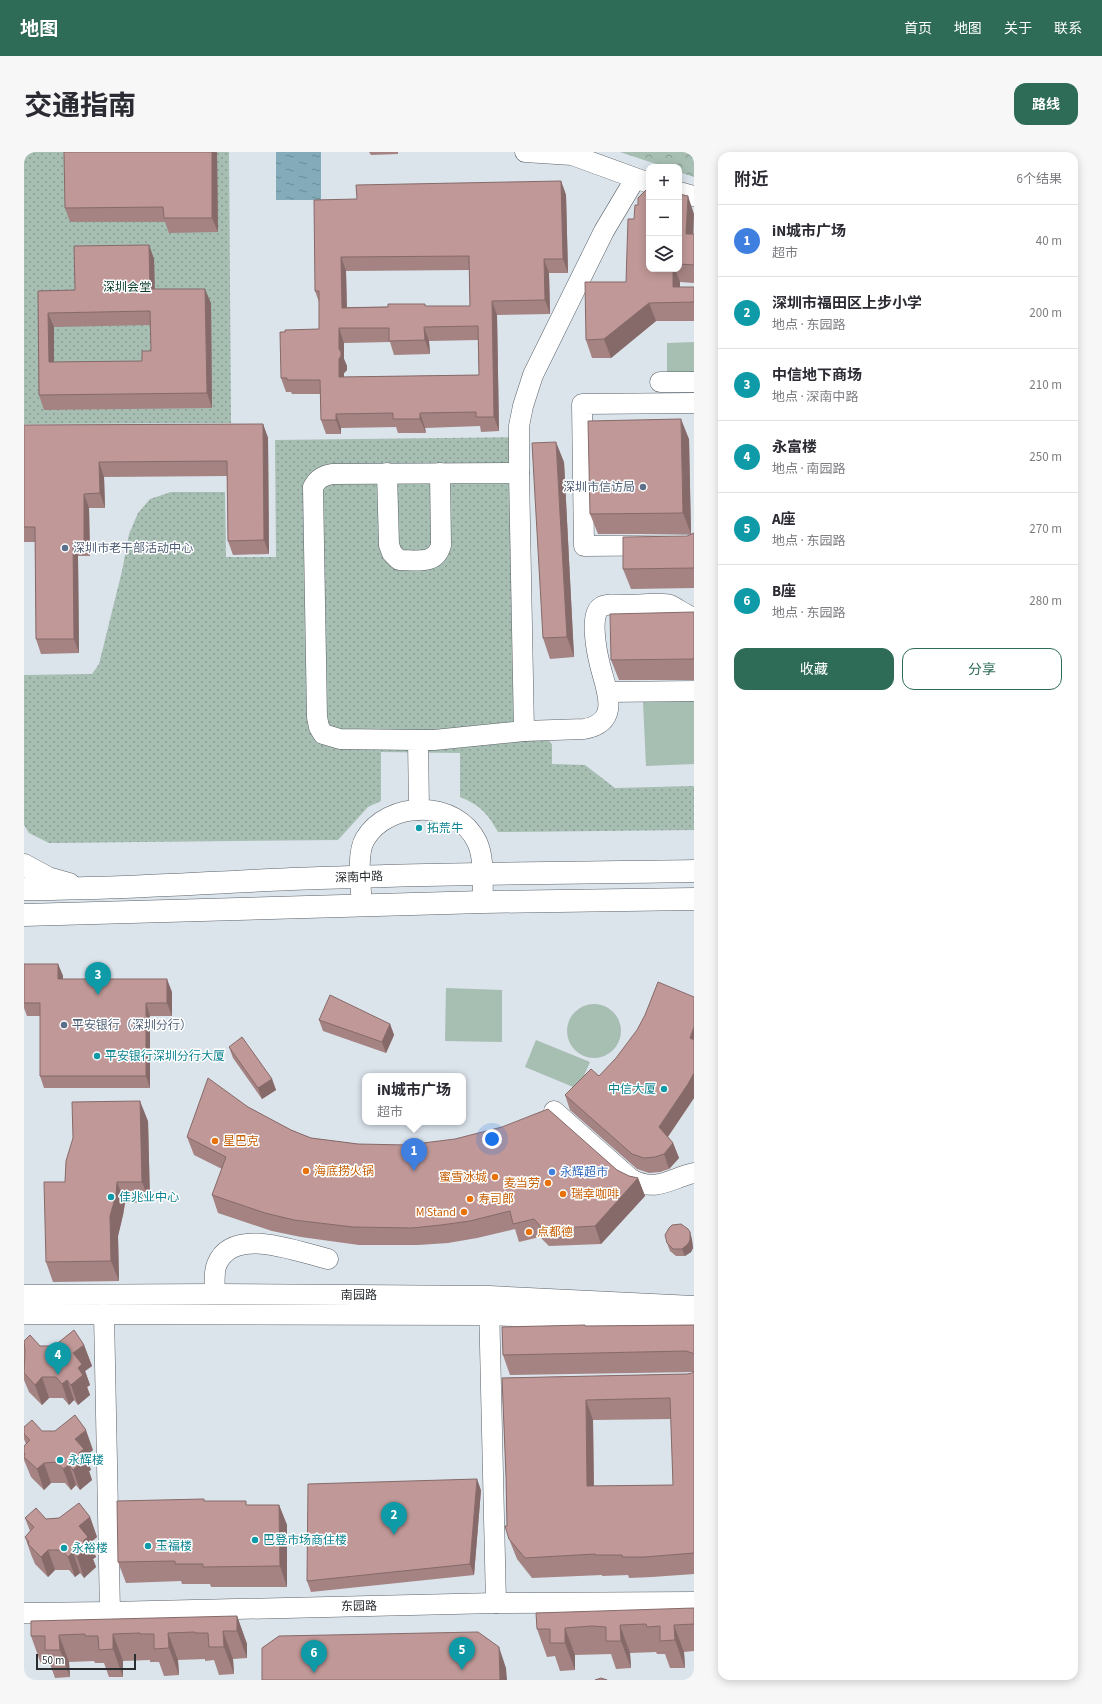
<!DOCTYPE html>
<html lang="zh">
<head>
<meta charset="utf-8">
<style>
  body { margin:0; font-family:"Source Sans 3","Noto Sans SC",sans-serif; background:#f7f7f7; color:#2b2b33 }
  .controls { position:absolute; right:12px; top:12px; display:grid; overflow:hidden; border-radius:8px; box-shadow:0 2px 10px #0003 }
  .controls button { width:36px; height:36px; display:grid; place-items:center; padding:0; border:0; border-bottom:1px solid #e1e1e2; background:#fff; color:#2b2b33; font:20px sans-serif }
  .scale { position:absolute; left:12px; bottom:10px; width:100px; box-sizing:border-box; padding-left:4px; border:2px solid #292d30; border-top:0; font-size:11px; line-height:14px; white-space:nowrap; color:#292d30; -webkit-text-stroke:3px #fff; paint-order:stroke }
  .you { position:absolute; left:468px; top:987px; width:14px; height:14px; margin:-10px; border:3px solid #fff; border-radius:50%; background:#1a73e8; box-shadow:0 0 0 6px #1a73e833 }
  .badge { display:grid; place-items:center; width:26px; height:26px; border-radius:50%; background:#2f6c58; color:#fff; font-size:13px; font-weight:700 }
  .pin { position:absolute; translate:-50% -33px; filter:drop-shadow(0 1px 2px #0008) }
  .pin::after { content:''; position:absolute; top:21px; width:14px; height:12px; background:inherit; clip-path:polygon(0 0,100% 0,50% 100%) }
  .popup { position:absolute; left:338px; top:921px; width:104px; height:52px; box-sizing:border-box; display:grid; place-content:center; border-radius:8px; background:#fff; filter:drop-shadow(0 1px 3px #0005); font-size:13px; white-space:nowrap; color:#7c7c81 }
  .popup b { font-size:15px; color:#2b2b33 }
  .popup::after { content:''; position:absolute; left:50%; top:100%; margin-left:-8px; border:8px solid transparent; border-top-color:#fff }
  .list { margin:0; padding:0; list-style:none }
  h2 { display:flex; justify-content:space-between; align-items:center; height:52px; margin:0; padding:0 16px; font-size:17px }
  h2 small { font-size:13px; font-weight:400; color:#7c7c81 }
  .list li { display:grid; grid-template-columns:26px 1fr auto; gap:12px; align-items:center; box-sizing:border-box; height:72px; padding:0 16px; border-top:1px solid #e1e1e2 }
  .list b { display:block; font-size:15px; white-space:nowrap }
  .list p { margin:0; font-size:13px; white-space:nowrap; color:#7c7c81 }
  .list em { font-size:13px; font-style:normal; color:#7c7c81 }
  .actions { display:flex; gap:8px; padding:12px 16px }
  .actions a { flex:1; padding:9px 0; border:1px solid #2f6c58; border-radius:12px; text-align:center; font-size:14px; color:#2f6c58 }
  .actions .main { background:#2f6c58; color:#fff }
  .icon { flex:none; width:22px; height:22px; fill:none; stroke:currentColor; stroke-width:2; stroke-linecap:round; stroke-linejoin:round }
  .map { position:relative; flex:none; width:670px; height:1528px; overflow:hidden; border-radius:12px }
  header { display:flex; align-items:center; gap:24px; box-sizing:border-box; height:56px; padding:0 20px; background:#2f6c58; color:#fff }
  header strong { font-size:19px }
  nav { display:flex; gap:22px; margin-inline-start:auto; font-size:14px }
  .intro { display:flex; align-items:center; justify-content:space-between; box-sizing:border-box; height:96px; padding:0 24px }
  h1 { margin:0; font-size:28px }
  .button { padding:10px 18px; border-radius:12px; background:#2f6c58; color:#fff; font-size:14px; font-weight:700 }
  main { display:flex; gap:24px; padding:0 24px }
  aside { flex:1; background:#fff; border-radius:12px; box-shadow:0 2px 10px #0003 }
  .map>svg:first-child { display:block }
  .grass { fill:#a7beb3 }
  .forest { fill:url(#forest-crowns) }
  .park { fill:url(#park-dots) }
  .water { fill:url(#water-ripples) }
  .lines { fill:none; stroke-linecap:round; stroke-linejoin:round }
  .minor-casing { stroke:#5b6269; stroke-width:21 }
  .major-casing { stroke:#5b6269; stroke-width:23 }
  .minor { stroke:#fff; stroke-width:20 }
  .major { stroke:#fff; stroke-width:22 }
  .wall { fill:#a48382; fill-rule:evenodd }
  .shaded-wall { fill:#866a6a }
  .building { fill:#bf9897; stroke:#866a6a; fill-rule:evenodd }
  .service-dot { fill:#5c6f8a; stroke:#fff; stroke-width:1.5 }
  .culture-dot { fill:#0f9aa8; stroke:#fff; stroke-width:1.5 }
  .food-dot { fill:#e8710a; stroke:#fff; stroke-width:1.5 }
  .shop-dot { fill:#3f7fe0; stroke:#fff; stroke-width:1.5 }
  .labels { text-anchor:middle; stroke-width:3; stroke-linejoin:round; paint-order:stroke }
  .park-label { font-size:12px; fill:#073a28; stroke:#fff }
  .service-label { font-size:12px; fill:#4e5e75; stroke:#fff; text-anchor:start }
  .culture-label { font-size:12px; fill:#0d838f; stroke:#fff; text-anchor:start }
  .street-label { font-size:12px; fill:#292d30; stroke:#fff }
  .food-label { font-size:12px; fill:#c56008; stroke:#fff; text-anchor:start }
  .shop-label { font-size:12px; fill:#366cbe; stroke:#fff; text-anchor:start }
</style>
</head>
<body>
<header>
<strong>地图</strong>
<nav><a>首页</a><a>地图</a><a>关于</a><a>联系</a></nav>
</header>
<div class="intro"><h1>交通指南</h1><a class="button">路线</a></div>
<main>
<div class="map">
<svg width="670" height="1528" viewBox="0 0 670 1528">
  <defs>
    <pattern id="forest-crowns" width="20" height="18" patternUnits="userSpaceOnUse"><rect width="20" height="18" fill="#a7beb3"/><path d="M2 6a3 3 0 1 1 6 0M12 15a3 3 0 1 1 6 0" fill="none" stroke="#889b92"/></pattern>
    <pattern id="park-dots" width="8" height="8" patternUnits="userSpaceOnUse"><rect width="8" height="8" fill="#a7beb3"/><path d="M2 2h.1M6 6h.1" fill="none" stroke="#889b92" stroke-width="1.8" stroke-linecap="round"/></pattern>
    <pattern id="water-ripples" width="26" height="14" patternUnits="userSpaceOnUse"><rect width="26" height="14" fill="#84abb9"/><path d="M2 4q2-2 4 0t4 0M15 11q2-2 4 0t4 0" fill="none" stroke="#6c8c97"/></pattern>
  </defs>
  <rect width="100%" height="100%" fill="#dbe3eb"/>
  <g class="grass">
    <path d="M670,190V221L643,222V191Z"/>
    <path d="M670,548V612L622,614L619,550Z"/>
    <path d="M422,836L478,838V890L421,889Z"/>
    <circle cx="570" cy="879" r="27"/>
    <path d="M512,888L566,910L554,937L501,915Z"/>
  </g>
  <path class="forest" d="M596,0H670V25L655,20V15H641Z"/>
  <g class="park">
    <path d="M0,0H205L207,271L0,272Z"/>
    <path d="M502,285L506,572L528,592V612L561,613L591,636L670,634V678L474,680C464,662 456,653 436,645V601L357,600V649L344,655L314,688L25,691L5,681L0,673V523L68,522L75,512L98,419L105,382L114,361L126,347L147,340H201L202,405H252L251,288Z"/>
  </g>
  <rect class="water" x="252" y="0" width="45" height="48"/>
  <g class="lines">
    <g class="minor-casing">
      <g id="minor">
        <path d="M501,0L548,3L625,31"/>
        <path d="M655,40L670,44"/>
        <path d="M636,230H670"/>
        <path d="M670,251L558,252L560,394L670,393"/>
        <path d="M363,321L365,393L368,401L375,408C393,408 412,413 417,393L416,321"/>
        <path d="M495,321V274L499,254L509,223L580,79L611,27"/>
        <path d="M584,540L670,539"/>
        <path d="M500,579L560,577C598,570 582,538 576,513C573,501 565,462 577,455C584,451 596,453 604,453C613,453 639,450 646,453C654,457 662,463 670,466"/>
        <path d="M394,588L316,587L299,582L295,575L293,565L289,335C294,326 299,324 308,322L495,321L500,579L410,588H394L395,658"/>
        <path d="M338,754C337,736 332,702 341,687C364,648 433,647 453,690C461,707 458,732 459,750"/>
        <path d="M530,959L607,1027C632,1041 647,1026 670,1021"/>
        <path d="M191,1142C191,1132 189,1121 193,1112C209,1073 274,1100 304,1107"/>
        <path d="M0,1143L191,1142L465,1144L670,1154"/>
        <path d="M465,1150L472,1451"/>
        <path d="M0,1162L466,1163L670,1172"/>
        <path d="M80,1162L86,1460"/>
        <path d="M0,1461L86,1460L472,1451L670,1450"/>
      </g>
    </g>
    <g class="major-casing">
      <g id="major">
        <path d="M0,713L24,726L45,732"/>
        <path d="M0,737C99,738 197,729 296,726C421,721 545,721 670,719"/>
        <path d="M0,763L459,750L670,747"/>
      </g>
    </g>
    <use href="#minor" class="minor"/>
    <use href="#major" class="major"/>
  </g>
  <g class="wall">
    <path d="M193,0L194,80L145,81L141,70H46L41,56Z"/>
    <path d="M345,0H374V2L347,3Z"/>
    <path d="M537,29L542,43L544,121H525L526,162L473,163L475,279L457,280L456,274L401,276L402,281H374L372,275L317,276V282H302L297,268L296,242H268L267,240H262L257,226L261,180L295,177V150L291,139L333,47ZM445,118L446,154L323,155L322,119ZM454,188L455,223L320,225V221L323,218V214L320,207V191L366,190L370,203L406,202L405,189Z"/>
    <path d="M655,42L669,82H670V131L656,130V135H670V169H632L587,206H568L562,188L602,130L625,117H655Z"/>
    <path d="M125,93L130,107L131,137L187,151L188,256L20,258L15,243L14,139L51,138ZM127,173V199L118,209L30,210V175Z"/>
    <path d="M239,272L244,286L245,402L209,403L204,389L203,324L80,325L81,356H65L66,404H54L55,501L17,502L12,487L11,390H0V273Z"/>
    <path d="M665,287L667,382H574L566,362Z"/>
    <path d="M540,310L550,505L526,507L519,486Z"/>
    <path d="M670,381V436L607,437L599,417Z"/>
    <path d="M670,460V528H595L587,508Z"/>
    <path d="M0,812H34L39,824V827L148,840V864H126V936H20L16,924V864H3L0,856Z"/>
    <path d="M670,845V946L644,985L649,991L655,1006L645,1017L636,1020L625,1021L613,1017L546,958L541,943L575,924Z"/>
    <path d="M295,868L366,872L370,883L362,901L299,879Z"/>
    <path d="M205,895L248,927L252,938L238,947L209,906Z"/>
    <path d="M224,955L267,978L287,986L334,992L593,1018L605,1024L614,1026L621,1044L577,1092L525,1094L516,1085L495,1090L491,1077L453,1086L424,1091L394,1093H335L277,1085L248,1079L194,1061L188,1043L198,1017L170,1003L163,985Z"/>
    <path d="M124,969L126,1050L101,1051L99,1063L94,1084L95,1129L29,1130L22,1110L41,1030Z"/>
    <path d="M666,1080L668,1088L669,1096L667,1100L661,1104H652L646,1099L643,1091Z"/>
    <path d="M561,1173V1174L670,1173V1422L628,1425L605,1426L604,1423L578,1424V1423L508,1426L493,1407L485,1387L483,1374L482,1324L478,1226L663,1222L668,1221L669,1220L486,1223L479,1203ZM647,1267L649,1333L570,1334L569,1268Z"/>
    <path d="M0,1189L16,1194L60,1193L68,1214L61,1219L66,1233L63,1235L66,1243L54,1253L50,1248L45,1253L39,1246H25L18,1253L5,1240L0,1228Z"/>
    <path d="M0,1275L18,1279L69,1298L62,1304L67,1318L65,1319L68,1328L56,1338L52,1333L47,1338L41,1331H27L20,1338L7,1325L0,1308V1294L2,1292L0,1287Z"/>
    <path d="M457,1338L450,1423L287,1440L283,1429Z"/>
    <path d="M181,1349L223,1353H255L263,1373V1435H187L186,1432H158L157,1429L102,1431L94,1410Z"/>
    <path d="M66,1365L73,1385L66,1391L72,1405L69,1407L72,1415L60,1426L56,1421L51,1425L45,1418H31L24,1425L11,1412L9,1407L8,1405L1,1385L6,1379L1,1366L22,1367Z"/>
    <path d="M670,1456V1499L660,1500L661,1516H646L641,1502H633L632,1500L606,1501L607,1516L592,1517L587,1502L551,1503V1518L536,1519L531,1504L523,1505L513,1477Z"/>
    <path d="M213,1464L223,1492V1506L209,1507L210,1522L195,1523L190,1508L181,1509V1507L154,1508L155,1523L140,1524L135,1510H126V1508L99,1509V1525H85L80,1511H71L70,1509L45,1510L46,1525L31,1526L26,1512H17L7,1484Z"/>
  </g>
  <g class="shaded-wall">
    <path d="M188,0H193L194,80L188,66Z"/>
    <path d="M537,29L542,43L544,121L539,107Z"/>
    <path d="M664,44L670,62L669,100L662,82Z"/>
    <path d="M125,93L130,107L131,152L126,137Z"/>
    <path d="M317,105L322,119L323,170L318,156Z"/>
    <path d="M520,107L525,121L526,162L521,148Z"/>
    <path d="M649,117H651L656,130V151L649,135Z"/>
    <path d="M181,137L187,151L188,256L183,241Z"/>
    <path d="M468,149L473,163L475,279L470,265Z"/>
    <path d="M625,151L632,169L587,206L580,187Z"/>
    <path d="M24,161L30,175V224L25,210Z"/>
    <path d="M400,175L405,189L406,202L401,188Z"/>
    <path d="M315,176L320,191V207L323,214V218L320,221V240L315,225Z"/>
    <path d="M396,261L401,276L402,281L396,267Z"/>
    <path d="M312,262L317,276V282L312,268Z"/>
    <path d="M657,267L665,287L667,382L659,361Z"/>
    <path d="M239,272L244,286L245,402L240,388Z"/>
    <path d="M532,290L540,310L550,505L543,485Z"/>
    <path d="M75,310L80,325L81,356L76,341Z"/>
    <path d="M60,342L65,356L66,404L60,390Z"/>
    <path d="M49,390L54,404L55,501L50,487Z"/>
    <path d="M34,812L39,824V840L34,827Z"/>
    <path d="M143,827L148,840V864L143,851Z"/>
    <path d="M122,851L126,864V936L122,924Z"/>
    <path d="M366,872L370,883L362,901L358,890Z"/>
    <path d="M670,875V898L666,886Z"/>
    <path d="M670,921V946L640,990L635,975Z"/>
    <path d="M248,927L252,938L238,947L234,936Z"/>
    <path d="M116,949L124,969L126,1050L118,1030Z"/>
    <path d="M649,991L655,1006L645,1017L640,1002Z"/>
    <path d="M614,1026L621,1044L577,1092L571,1074Z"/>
    <path d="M93,1030L101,1051L99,1063L94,1084L95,1129L87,1109L86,1064Z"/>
    <path d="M666,1080L668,1088L669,1096L667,1100L661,1104L658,1097Z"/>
    <path d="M60,1193L68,1214L61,1219L66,1233L63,1235L66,1243L54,1253L47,1233L49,1201Z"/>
    <path d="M18,1225L25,1246L18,1253L11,1233Z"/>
    <path d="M43,1228L50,1248L45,1253L38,1232Z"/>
    <path d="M562,1248L569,1268L570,1354L563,1334Z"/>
    <path d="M62,1278L69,1298L62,1304L67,1318L65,1319L68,1328L56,1338L49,1318L51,1287Z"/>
    <path d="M20,1311L27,1331L20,1338L13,1317Z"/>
    <path d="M45,1313L52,1333L47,1338L39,1317Z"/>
    <path d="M453,1327L457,1338L450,1423L446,1412Z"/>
    <path d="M255,1353L263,1373V1435L256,1414Z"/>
    <path d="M66,1365L73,1385L66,1391L72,1405L69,1407L72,1415L60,1426L53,1405L55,1374Z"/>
    <path d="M24,1398L31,1418L24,1425L17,1405Z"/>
    <path d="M49,1400L56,1421L51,1425L44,1405Z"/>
    <path d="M213,1464L223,1492V1506L213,1479Z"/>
    <path d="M596,1473L606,1501L607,1516L597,1489Z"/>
    <path d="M650,1473L660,1500L661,1516L651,1488Z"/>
    <path d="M541,1476L551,1503V1518L541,1491Z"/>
    <path d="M199,1479L209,1507L210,1522L200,1495Z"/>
    <path d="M144,1481L154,1508L155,1523L145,1496Z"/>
    <path d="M89,1482L99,1509V1525L89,1497Z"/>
    <path d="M35,1483L45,1510L46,1525L36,1498Z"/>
    <path d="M475,1495L482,1516L483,1528H476Z"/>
  </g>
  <g class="building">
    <path d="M40,0H188V66H140L139,55L41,56Z"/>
    <path d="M537,29L539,107H520L521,148L468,149L470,265H452V260L396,261V267H369V261L312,262V268H297L296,228H263V226H257L256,180H261V178L295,177V139H291L290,48L333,47L332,33ZM445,104L446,154H401V152H364V155L318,156L317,105ZM454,174L455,223L315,225V207L317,204V200L315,197V176H365V189L401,188L400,175Z"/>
    <path d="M624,36L625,37V117H649V135H670V150L625,151L580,187L562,188L561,130H602L604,67H610L611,53H614V46Z"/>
    <path d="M655,42L664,44L662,82H670V113L655,112Z"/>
    <path d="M125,93L126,137H181L183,241L15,243L14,139L51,138L50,94ZM126,159L127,199H118V209L25,210L24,161Z"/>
    <path d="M657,267L659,361L566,362L564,269Z"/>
    <path d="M239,272L240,388L204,389L203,309L75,310L76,341L60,342V390H49L50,487H12L11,375H0V273Z"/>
    <path d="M532,290L543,485L519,486L508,291Z"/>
    <path d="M670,381V416L599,417V385L663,384Z"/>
    <path d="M670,460V507L587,508L586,462Z"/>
    <path d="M0,812H34V827H143V851H122V924H16V851H0Z"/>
    <path d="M634,830L670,845V875L666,886L670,888V921L664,932L635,975L649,991L640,1002L631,1005L620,1006L608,1002L541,943L567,917L575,924L592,906L613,878L621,863Z"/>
    <path d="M306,843L366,872L358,890L295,868Z"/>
    <path d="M218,885L248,927L234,936L205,895Z"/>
    <path d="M184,926L224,955L267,978L287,986L334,992L383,993L431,987L478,975L524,957L593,1018L605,1024L614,1026L571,1074L519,1077L510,1067L489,1072L486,1059L446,1069L417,1073L388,1076L329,1075L270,1068L241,1061L188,1043L202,1005L163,985Z"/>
    <path d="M116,949L118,1030H93L92,1043L86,1064L87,1109L22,1110L20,1030H41L42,1009L49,986L48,950Z"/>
    <path d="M657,1072L664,1077L666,1080V1088L664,1092L658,1097H649L643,1091L641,1083L645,1076L648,1073Z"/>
    <path d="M561,1173V1174L670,1173V1202L668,1201L662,1199L479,1203L478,1175Z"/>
    <path d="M50,1178L60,1193L49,1201L58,1212L54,1216L59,1223L47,1233L43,1228L38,1232L32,1225H18L11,1233L0,1221L1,1199L0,1189L6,1183L16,1194H30Z"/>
    <path d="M670,1219V1401L621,1405H598V1403H571V1402L501,1406L485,1387L481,1374H483L482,1324L478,1226L663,1222L668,1221ZM646,1246L649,1333L563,1334L562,1248Z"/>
    <path d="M51,1263L62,1278L51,1287L60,1297L55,1301L61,1307L49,1318L45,1313L39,1317L33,1310L20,1311L13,1317L0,1305V1304L1,1302L0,1301V1294L6,1288L0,1282V1275L8,1268L18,1279H31Z"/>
    <path d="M453,1327L446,1412L283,1429L284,1332Z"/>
    <path d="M180,1347V1349H222V1353H255L256,1414L179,1415V1412H151V1409L94,1410L93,1349Z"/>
    <path d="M55,1351L66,1365L55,1374L64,1385L59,1389L65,1395L53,1405L49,1400L44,1405L38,1398H24L17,1405L4,1392L5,1390L1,1385L10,1375L1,1366L12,1356L22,1367L35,1366Z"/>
    <path d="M670,1456V1472L650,1473L651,1488L636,1489V1474L623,1475L622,1472L596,1473L597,1489H582V1475L568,1474L541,1476V1491H526V1477H513L512,1461Z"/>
    <path d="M213,1464V1479H199L200,1495H185L184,1481H171V1480L144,1481L145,1496L130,1497V1482H116V1481L89,1482V1497L75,1498L74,1484H61V1482L35,1483L36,1498H21V1484H7V1469Z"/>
    <path d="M454,1480L475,1495L476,1528H238V1496L255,1484Z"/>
    <path d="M577,1526L583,1528H571Z"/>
  </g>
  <g class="service-dot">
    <circle cx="619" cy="335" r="4"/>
    <circle cx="41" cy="396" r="4"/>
    <circle cx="40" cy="873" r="4"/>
  </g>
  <g class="culture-dot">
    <circle cx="395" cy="676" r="4"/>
    <circle cx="73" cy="904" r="4"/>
    <circle cx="640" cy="937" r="4"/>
    <circle cx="87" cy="1045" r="4"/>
    <circle cx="36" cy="1308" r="4"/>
    <circle cx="231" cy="1388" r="4"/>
    <circle cx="124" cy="1394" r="4"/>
    <circle cx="40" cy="1396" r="4"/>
  </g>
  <g class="food-dot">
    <circle cx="191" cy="989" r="4"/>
    <circle cx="282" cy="1019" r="4"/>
    <circle cx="471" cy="1025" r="4"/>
    <circle cx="524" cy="1031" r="4"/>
    <circle cx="539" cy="1042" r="4"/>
    <circle cx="446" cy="1047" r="4"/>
    <circle cx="440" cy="1060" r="4"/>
    <circle cx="505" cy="1080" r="4"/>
  </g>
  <circle class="shop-dot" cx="528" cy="1020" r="4"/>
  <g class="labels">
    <g class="park-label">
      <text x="103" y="139">深圳会堂</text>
    </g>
    <g class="service-label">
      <text x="611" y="339" text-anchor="end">深圳市信访局</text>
      <text x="49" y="400">深圳市老干部活动中心</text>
      <text x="48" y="877">平安银行（深圳分行）</text>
    </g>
    <g class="culture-label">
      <text x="403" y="680">拓荒牛</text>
      <text x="81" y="908">平安银行深圳分行大厦</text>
      <text x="632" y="941" text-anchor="end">中信大厦</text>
      <text x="95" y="1049">佳兆业中心</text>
      <text x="44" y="1312">永辉楼</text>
      <text x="239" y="1392">巴登市场商住楼</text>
      <text x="132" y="1398">玉福楼</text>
      <text x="48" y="1400">永裕楼</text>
    </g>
    <g class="street-label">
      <text transform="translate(335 725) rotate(-2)" y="4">深南中路</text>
      <text x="335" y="1147">南园路</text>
      <text transform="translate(335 1454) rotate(-1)" y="4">东园路</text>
    </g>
    <g class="food-label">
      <text x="199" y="993">星巴克</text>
      <text x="290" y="1023">海底捞火锅</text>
      <text x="463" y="1029" text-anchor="end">蜜雪冰城</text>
      <text x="516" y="1035" text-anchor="end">麦当劳</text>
      <text x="547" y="1046">瑞幸咖啡</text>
      <text x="454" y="1051">寿司郎</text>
      <text x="432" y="1064" text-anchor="end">M Stand</text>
      <text x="513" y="1084">点都德</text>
    </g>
    <g class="shop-label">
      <text x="536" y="1024">永辉超市</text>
    </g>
  </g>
</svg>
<div class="controls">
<button>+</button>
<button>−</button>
<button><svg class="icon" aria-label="layers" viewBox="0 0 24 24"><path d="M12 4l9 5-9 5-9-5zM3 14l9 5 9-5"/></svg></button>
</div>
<div class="scale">50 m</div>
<div class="you"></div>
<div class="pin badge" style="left:390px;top:1019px;background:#3f7fe0">1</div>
<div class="popup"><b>iN城市广场</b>超市</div>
<div class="pin badge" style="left:370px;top:1383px;background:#0f9aa8">2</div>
<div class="pin badge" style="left:74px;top:843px;background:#0f9aa8">3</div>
<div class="pin badge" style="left:34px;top:1223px;background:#0f9aa8">4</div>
<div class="pin badge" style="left:438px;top:1518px;background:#0f9aa8">5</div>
<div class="pin badge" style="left:290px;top:1521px;background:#0f9aa8">6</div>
</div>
<aside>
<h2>附近<small>6个结果</small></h2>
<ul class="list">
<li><span class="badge" style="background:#3f7fe0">1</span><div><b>iN城市广场</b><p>超市</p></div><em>40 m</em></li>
<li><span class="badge" style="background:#0f9aa8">2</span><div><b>深圳市福田区上步小学</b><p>地点 · 东园路</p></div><em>200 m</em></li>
<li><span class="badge" style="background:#0f9aa8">3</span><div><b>中信地下商场</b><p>地点 · 深南中路</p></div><em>210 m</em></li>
<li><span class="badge" style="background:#0f9aa8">4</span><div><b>永富楼</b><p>地点 · 南园路</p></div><em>250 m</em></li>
<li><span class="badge" style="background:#0f9aa8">5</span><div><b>A座</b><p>地点 · 东园路</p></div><em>270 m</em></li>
<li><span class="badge" style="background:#0f9aa8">6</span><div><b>B座</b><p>地点 · 东园路</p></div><em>280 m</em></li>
</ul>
<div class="actions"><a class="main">收藏</a><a>分享</a></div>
</aside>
</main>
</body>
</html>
